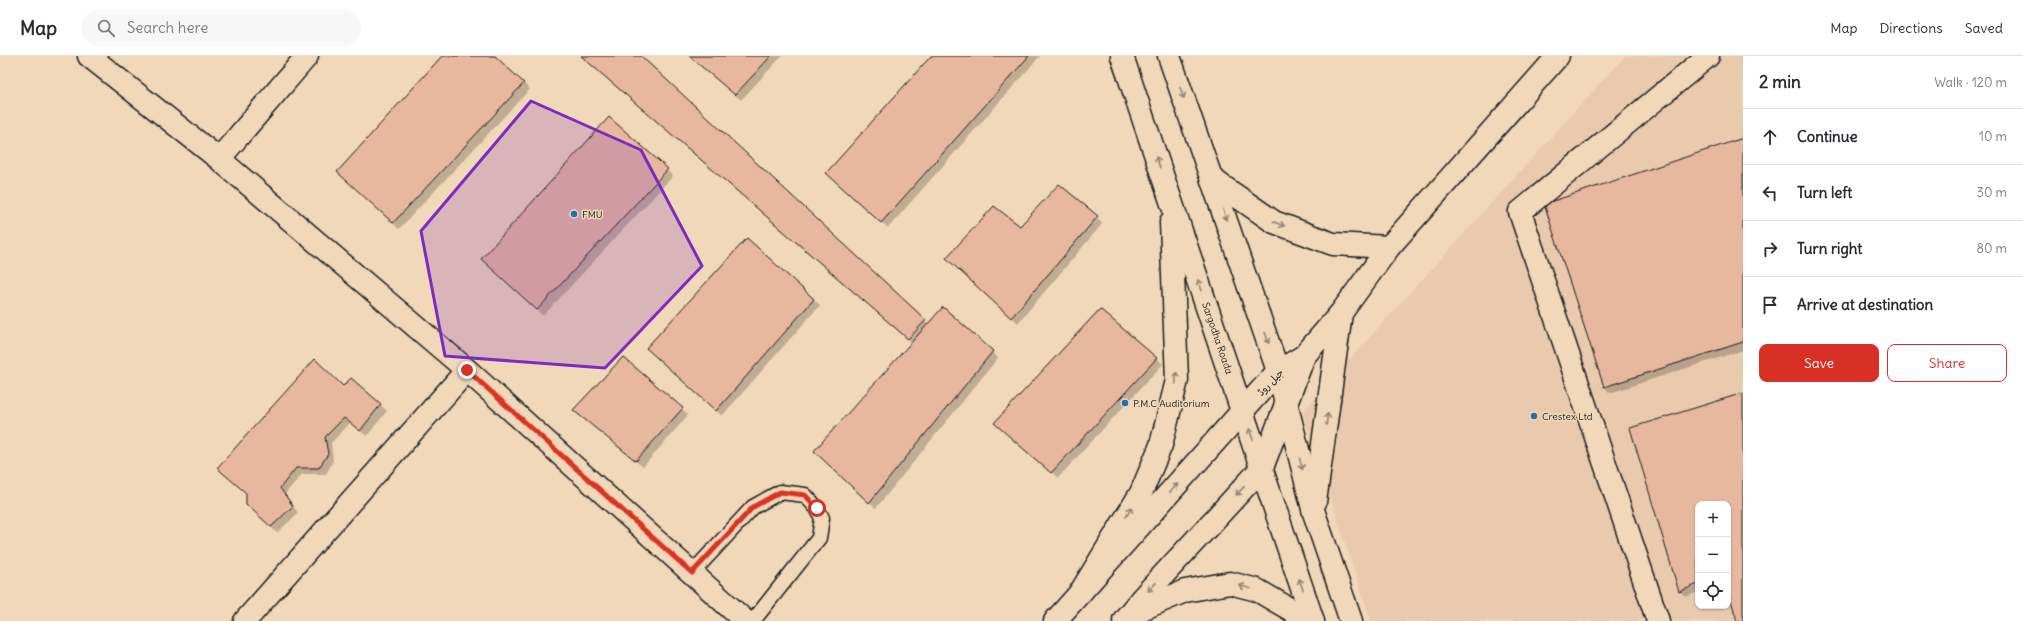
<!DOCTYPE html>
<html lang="en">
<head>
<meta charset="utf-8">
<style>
  body { margin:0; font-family:Delius,"Playpen Sans Arabic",sans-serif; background:#f7f7f7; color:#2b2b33 }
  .controls { position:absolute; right:12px; bottom:12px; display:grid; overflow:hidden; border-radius:8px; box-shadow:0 1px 3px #0004 }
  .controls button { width:36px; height:36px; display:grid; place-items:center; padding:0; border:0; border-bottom:1px solid #e1e1e2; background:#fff; color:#2b2b33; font:20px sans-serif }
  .stop { position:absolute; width:12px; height:12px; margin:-9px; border:3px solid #d93025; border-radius:50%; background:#fff }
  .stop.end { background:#d93025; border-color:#fff; box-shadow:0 1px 4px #0008 }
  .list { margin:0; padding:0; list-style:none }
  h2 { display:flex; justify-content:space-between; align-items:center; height:52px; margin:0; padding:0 16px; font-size:17px }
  h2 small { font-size:13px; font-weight:400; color:#7c7c81 }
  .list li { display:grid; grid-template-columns:26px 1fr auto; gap:12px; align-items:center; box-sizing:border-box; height:56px; padding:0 16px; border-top:1px solid #e1e1e2 }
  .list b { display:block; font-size:15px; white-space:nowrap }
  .list em { font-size:13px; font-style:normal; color:#7c7c81 }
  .actions { display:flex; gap:8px; padding:12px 16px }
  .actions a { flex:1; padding:9px 0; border:1px solid #d93025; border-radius:8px; text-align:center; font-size:14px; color:#d93025 }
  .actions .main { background:#d93025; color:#fff }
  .icon { flex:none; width:22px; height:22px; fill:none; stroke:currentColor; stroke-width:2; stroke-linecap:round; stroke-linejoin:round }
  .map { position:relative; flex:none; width:1743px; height:565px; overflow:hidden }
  header { display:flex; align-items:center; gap:24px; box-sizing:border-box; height:56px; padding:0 20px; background:#fff; border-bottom:1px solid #e1e1e2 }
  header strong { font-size:19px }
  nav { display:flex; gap:22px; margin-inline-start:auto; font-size:14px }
  .search { width:280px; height:36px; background:#f7f7f7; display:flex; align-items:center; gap:10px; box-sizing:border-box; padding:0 14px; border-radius:22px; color:#7c7c81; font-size:15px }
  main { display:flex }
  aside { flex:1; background:#fff }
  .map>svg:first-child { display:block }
  .built { fill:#e9caad; fill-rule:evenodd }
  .shadow { fill:#0003 }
  .building { fill:#e7b79e; stroke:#1c1c1c }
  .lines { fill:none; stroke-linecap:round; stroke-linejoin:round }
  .lane-casing { stroke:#1c1c1c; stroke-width:17 }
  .street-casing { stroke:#1c1c1c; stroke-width:25 }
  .secondary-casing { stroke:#1c1c1c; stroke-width:25 }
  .primary-casing { stroke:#1c1c1c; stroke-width:25 }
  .highway-casing { stroke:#1c1c1c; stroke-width:25 }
  .lane { stroke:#f0d8b8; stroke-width:14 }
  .street { stroke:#f0d8b8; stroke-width:22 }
  .secondary { stroke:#f0d8b8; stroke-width:22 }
  .primary { stroke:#f0d8b8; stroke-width:22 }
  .highway { stroke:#f0d8b8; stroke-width:22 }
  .oneway { stroke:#918372 }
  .route { stroke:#d93025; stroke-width:5 }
  .marked { fill:#7b2cbf; fill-opacity:0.2; stroke:#7b2cbf; stroke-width:3; stroke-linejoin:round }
  .poi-dot { fill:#1f6fb2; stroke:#f0d8b8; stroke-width:1.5 }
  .labels { text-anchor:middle; stroke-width:3; stroke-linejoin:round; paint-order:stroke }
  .poi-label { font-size:10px; fill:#1c1c1c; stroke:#f0d8b8; text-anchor:start }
  .street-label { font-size:10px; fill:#1c1c1c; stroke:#f0d8b8 }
</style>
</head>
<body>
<header>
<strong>Map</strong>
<div class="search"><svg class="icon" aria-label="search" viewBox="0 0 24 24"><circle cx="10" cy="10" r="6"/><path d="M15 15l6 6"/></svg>Search here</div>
<nav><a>Map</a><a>Directions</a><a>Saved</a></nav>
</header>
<main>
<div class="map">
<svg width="1743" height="565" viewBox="0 0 1743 565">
  <rect width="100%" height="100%" fill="#f0d8b8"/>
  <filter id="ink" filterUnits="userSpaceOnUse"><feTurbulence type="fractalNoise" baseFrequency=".025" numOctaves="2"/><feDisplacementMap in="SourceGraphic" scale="8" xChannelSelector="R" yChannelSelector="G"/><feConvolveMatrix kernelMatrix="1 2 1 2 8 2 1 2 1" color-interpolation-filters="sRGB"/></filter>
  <g filter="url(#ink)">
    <path class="built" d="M1625,0H1743V565H1371L1302,356ZM1698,448H1728V550H1698Z"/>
    <g class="shadow">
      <path d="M443,0H493L530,33L399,173L344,122Z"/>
      <path d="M581,0H640L929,269L992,296L998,302L876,452L821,401L913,287Z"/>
      <path d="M689,0H782L741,44Z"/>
      <path d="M932,0H1040L888,172L833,123Z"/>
      <path d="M609,62L673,120L543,260L488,209Z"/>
      <path d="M1743,83V294L1610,337L1604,331Z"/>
      <path d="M1059,130L1103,167L1018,267L953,208L1020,172Z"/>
      <path d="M748,184L820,249L722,360L653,298Z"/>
      <path d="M1100,254L1163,308L1058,422L995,367Z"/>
      <path d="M351,323L387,355L367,380L350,367L331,387L333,405L326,418H302L285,438L298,457L277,477L253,454L343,331Z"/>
      <path d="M1743,338V565H1738L1728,531V448H1698V527L1682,533V536L1698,529V536L1686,541L1680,535L1631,373Z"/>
      <path d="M682,353L688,359L643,411L581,360Z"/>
    </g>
    <g class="building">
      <path d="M442,0H495L524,27L393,167L337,116Z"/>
      <path d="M581,0H641L926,264L908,283Z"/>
      <path d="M689,0H771L735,39Z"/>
      <path d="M931,0H1029L881,167L826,117Z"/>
      <path d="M609,61L668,113L537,254L481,203Z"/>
      <path d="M1743,82V286L1604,331L1544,148Z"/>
      <path d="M1059,128L1098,160L1011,262L946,202L994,150L1020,170Z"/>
      <path d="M747,182L814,243L716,355L646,292Z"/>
      <path d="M943,251L993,295L869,447L814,395Z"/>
      <path d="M1100,253L1157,302L1051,417L994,367Z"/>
      <path d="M623,301L683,352L636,405L573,354Z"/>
      <path d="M315,303L343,330L351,322L381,348L360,375L344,362L325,381L328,398L319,412H296L280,432L293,450L271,471L246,448V437L217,412Z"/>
      <path d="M1743,337V565H1737L1728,534V448H1698V528L1679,536L1630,372Z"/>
    </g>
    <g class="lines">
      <g class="lane-casing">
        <path id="lane" d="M692,517L753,451L780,436L805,439L817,452L822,462L819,482L753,565"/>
      </g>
      <g class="street-casing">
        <g id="street">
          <path d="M89,0L219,103L467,314L745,565"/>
          <path d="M219,103L307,0"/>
          <path d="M245,565L467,314"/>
          <path d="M1658,565L1520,156L1708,0"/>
        </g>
      </g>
      <g class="secondary-casing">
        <path id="secondary" d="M1304,300L1341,257L1389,191L1558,0"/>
      </g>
      <g class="primary-casing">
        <g id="primary">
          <path d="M1124,564L1142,542L1262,412L1304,300"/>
          <path d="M1055,565L1278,315L1304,300"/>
        </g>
      </g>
      <g class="highway-casing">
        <g id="highway">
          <path d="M1122,0L1313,565"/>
          <path d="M1169,0L1278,315L1314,457L1351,565"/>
          <path d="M1212,123L1274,166L1333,188L1389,191"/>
          <path d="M1315,446L1341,257"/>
          <path d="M1080,537L1141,437L1161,389L1177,324L1171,166"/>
          <path d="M1129,565L1142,553L1185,535L1230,527L1257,534L1293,555L1301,565"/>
        </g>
      </g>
      <use href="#lane" class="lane"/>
      <use href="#street" class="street"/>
      <use href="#secondary" class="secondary"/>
      <use href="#primary" class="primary"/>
      <use href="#highway" class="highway"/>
    </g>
    <defs><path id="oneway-shaft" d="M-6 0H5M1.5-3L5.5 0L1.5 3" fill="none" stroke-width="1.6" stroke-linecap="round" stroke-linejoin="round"/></defs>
    <g class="oneway">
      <use href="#oneway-shaft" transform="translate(1182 37) rotate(71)"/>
      <use href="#oneway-shaft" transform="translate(1158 106) rotate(-109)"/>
      <use href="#oneway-shaft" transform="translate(1225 159) rotate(71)"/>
      <use href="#oneway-shaft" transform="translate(1279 168) rotate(21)"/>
      <use href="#oneway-shaft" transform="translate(1200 229) rotate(-109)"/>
      <use href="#oneway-shaft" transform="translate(1267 282) rotate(71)"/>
      <use href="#oneway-shaft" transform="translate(1176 322) rotate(-87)"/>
      <use href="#oneway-shaft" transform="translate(1327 363) rotate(-82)"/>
      <use href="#oneway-shaft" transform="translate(1251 378) rotate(-108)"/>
      <use href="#oneway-shaft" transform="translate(1301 408) rotate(76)"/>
      <use href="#oneway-shaft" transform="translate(1174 432) rotate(-48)"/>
      <use href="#oneway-shaft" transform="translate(1240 435) rotate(133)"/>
      <use href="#oneway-shaft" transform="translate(1129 456) rotate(-59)"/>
      <use href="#oneway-shaft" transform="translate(1301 528) rotate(-109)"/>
      <use href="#oneway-shaft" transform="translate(1152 531) rotate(133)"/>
      <use href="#oneway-shaft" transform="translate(1245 531) rotate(-165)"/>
    </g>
  </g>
  <g class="lines" filter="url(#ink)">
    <path class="route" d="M467,314L692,517L753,451L780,436L805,439L817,452"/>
  </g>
  <path class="marked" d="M531,45L641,94L702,210L605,312L445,300L421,175Z"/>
  <g class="poi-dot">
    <circle cx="574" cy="158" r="4"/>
    <circle cx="1125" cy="347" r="4"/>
    <circle cx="1534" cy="360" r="4"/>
  </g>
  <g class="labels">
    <g class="poi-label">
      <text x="582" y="162">FMU</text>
      <text x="1133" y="351">P.M.C Auditorium</text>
      <text x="1542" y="364">Crestex Ltd</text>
    </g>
    <g class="street-label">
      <text transform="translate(1218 282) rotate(71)" y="4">Sargodha Roada</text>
      <text transform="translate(1270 326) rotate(-46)" y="4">جیل روڈ</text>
    </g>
  </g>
</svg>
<div class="controls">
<button>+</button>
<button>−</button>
<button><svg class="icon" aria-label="locate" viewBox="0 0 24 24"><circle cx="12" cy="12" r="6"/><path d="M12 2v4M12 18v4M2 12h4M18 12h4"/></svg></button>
</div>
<div class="stop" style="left:817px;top:452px"></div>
<div class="stop end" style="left:467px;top:314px"></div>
</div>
<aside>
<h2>2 min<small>Walk · 120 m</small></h2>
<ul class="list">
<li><svg class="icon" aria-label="ahead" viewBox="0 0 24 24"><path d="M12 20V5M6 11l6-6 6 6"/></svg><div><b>Continue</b></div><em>10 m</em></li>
<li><svg class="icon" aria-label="left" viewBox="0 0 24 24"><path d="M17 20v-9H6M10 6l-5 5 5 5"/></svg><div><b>Turn left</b></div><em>30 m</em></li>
<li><svg class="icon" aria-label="right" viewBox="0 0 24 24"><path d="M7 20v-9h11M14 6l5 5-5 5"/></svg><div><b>Turn right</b></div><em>80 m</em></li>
<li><svg class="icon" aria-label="arrive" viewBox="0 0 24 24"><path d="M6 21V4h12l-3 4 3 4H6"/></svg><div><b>Arrive at destination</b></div></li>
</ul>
<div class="actions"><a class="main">Save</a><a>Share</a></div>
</aside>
</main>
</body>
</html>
